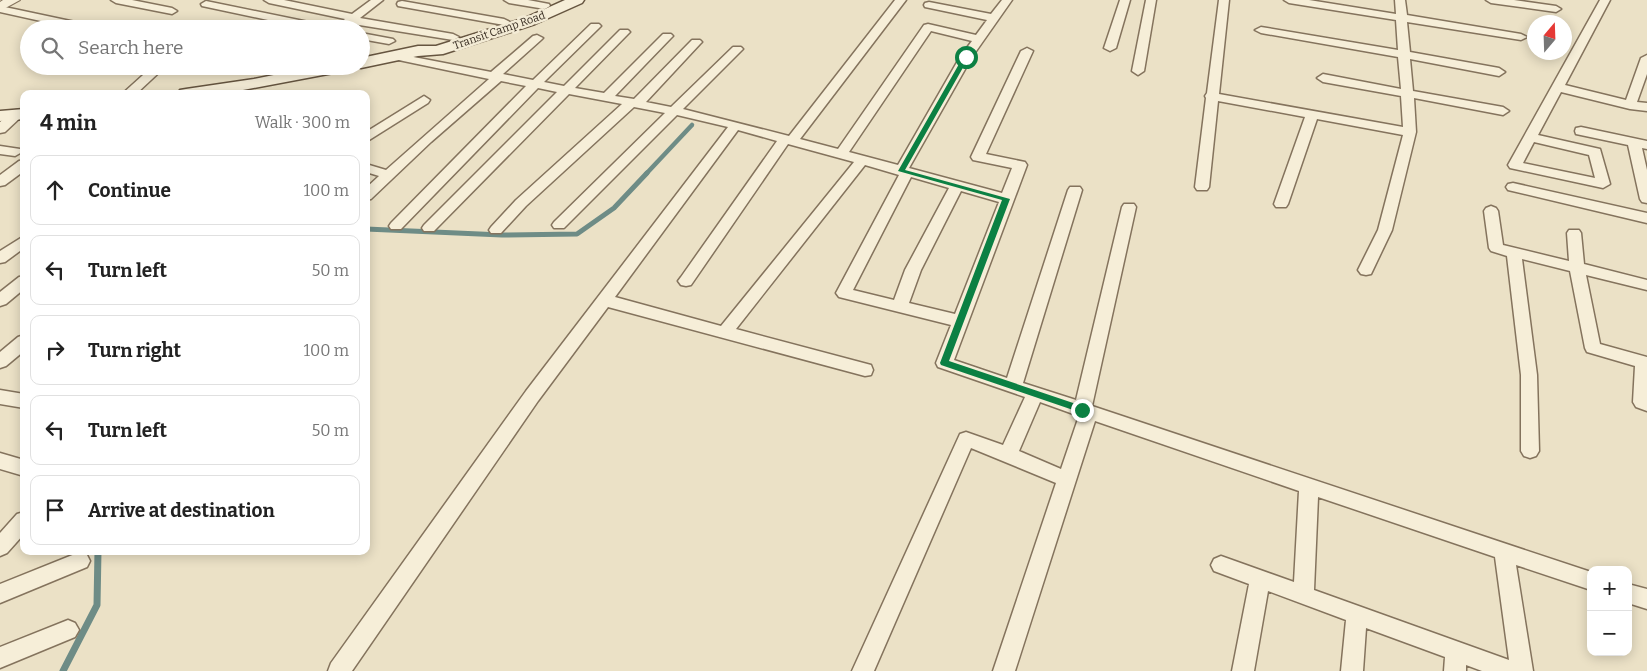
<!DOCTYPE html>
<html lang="en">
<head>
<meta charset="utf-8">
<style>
  body { margin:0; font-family:Bitter,serif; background:#f6f6f6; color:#222 }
  .controls { position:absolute; right:15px; bottom:15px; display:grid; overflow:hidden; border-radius:10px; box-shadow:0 2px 12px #0003 }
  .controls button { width:45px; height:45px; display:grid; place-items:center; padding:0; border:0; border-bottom:1px solid #e0e0e0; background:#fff; color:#222; font:25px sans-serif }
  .compass { position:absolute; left:1527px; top:15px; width:45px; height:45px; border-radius:50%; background:#fff; box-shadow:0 2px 12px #0003; rotate:19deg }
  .stop { position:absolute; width:15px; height:15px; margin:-11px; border:4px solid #0b8043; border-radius:50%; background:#fff }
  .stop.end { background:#0b8043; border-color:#fff; box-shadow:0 1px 5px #0008 }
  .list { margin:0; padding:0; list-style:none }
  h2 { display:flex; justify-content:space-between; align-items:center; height:65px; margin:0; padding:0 20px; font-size:21px }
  h2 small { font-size:16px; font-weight:400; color:#767676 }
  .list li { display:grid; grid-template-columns:32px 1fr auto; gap:15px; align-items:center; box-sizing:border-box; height:70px; margin:0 10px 10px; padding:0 10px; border:1px solid #e0e0e0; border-radius:10px }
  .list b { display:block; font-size:19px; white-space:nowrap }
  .list em { font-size:16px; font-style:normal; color:#767676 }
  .icon { flex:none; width:28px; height:28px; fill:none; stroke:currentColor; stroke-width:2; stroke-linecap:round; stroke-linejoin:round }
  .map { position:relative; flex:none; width:1647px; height:671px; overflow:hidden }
  .search { position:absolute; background:#fff; box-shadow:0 2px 12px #0003; left:20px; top:20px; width:350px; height:55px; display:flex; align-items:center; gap:12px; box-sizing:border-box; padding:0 18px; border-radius:28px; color:#767676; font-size:19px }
  .panel { position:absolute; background:#fff; box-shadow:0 2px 12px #0003; left:20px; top:90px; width:350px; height:465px; border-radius:10px }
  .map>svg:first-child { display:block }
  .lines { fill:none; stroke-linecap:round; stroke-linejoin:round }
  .stream-far2 { stroke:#6e8c86; stroke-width:4.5 }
  .stream-far1 { stroke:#6e8c86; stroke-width:5 }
  .stream { stroke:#6e8c86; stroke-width:7 }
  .minor-casing { stroke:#84735d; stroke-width:3 }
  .tertiary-casing { stroke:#84735d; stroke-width:2 }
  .secondary-casing { stroke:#665540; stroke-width:3 }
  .minor { fill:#f6eed8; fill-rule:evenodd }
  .tertiary { fill:#f6eed8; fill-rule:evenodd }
  .secondary { fill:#f6eed8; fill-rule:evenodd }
  .route { fill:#0b8043 }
  .labels { text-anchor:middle; stroke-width:5; stroke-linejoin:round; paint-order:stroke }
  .far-street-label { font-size:11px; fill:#362b20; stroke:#f3ebd5 }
</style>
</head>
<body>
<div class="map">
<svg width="1647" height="671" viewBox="0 0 1647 671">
  <rect width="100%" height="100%" fill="#ebe1c6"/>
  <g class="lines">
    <path class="stream-far2" d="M646,174L692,125"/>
    <path class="stream-far1" d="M366,229L502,235L577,234L614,208L647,173"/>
    <path class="stream" d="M63,671L97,605L98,551"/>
    <g class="minor-casing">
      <g id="minor">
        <path d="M111,0H132L172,8L177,11L172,14L116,3Z"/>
        <path d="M264,0H284L352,14L371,0H383L360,18L453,34L459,37L453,40L353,24L346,29H334L345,19L269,3Z"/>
        <path d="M504,0H528L549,4L550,6L545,9L509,3Z"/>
        <path d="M895,0H906L800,139L838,149L924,25L928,24L976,35L987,20L925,7L924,5L925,3L929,2L991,14L1002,0H1012L972,57L909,168L1002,193L1012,168L973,160L971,157L1021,51L1027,48L1033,51L986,154L1025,162L1027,165L954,360L1007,378L1068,190L1070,187H1080L1082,190L1023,383L1076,400L1122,207L1124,204H1134L1136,207L1092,406L1591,572V590L1516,565L1533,671H1482L1466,665V671H1444L1445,657L1366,628L1363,671H1341L1346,620L1268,591L1254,671H1232L1249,584L1214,571L1211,565L1214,559L1221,556L1294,582L1299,491L1095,421L1015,671H993L1056,483L971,448L874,671H852L960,434L966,432L1003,445L1025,397L938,367L936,363L951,325L839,297L836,293L899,175L865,165L736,329L871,365L873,370L871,375L865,376L608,307L538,401L352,671H328L331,663L526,391L728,127L677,115L564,228H554L552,225L554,222L665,113L634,107L526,206L501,233H491L489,230L491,227L516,200L622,104L569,94L434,231H424L422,228L424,225L557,92L538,88L401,229H391L389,226L391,223L526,86L501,81L431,142L371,199L366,200V188L379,176L366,172V164L386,170L489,79L389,58L387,56L389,54L393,53L491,72L533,36L537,35L543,38L541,40L503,74L533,80L591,24H599L601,26L599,28L544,82L564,86L620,30H628L630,32L628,34L575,88L604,93L663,34H671L673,36L671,38L615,96L634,99L692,40H700L702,42L700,44L646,102L671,107L733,47H741L743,49L683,109L789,136ZM931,31L972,41L960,57L898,165L849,152ZM738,130L777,141L681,277L678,281L681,285L686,286L691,285L788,144L854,162L721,326L615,297ZM911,177L949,188L905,270L894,300L853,290ZM961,191L999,202L955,314L909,303L921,270ZM1040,402L1079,416L1061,469L1019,451ZM1318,497L1495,557L1509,660L1314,590Z"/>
        <path d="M1120,0H1130L1116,48L1110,51L1104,48Z"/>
        <path d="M1146,0H1156L1144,71L1138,75L1132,71Z"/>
        <path d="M1219,0H1229L1219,94L1403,127L1401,96L1323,82L1317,78L1323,74L1401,89L1398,57L1261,33L1255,30L1261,27L1398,50L1396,20L1289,3L1284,0H1309L1396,14L1395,0H1405L1407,15L1521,34L1527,37L1521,40L1407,22L1410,52L1499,68L1505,72L1499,76L1410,59L1413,91L1503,107L1509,111L1503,115L1414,98L1416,132L1392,230L1371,274L1366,275L1361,274L1358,270L1378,230L1403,135L1317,119L1288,204L1286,207H1276L1274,204L1305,117L1218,101L1209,187L1207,190H1197L1195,187L1206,98L1205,96L1207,93Z"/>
        <path d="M1486,0H1514L1556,6L1561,9L1556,12L1491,3Z"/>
        <path d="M1600,0H1610L1565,85L1626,100L1641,58L1647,55V74L1637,102L1647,103V111L1630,109L1561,92L1538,135L1600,149L1610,184L1603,188L1510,168L1508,165ZM1534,142L1589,155L1595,178L1523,163Z"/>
        <path d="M206,1L328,26L333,29H310L202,6L201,4Z"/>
        <path d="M402,1L504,19L510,22L504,25L398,6L397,4L398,2Z"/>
        <path d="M0,6L94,26L99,29H77L0,12Z"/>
        <path d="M171,22L191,27L192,29L167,27L165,25Z"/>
        <path d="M361,33L393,39L395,41L389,44L361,39Z"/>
        <path d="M153,66H166L136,94H122Z"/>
        <path d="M287,66H299L288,81H280L278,78Z"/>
        <path d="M424,96L430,100L428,103L366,142V132Z"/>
        <path d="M17,110L21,111L23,114L21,117L5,132L0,133V122L13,111Z"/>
        <path d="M1581,127L1647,141V149L1642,148L1647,170V203L1642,202L1640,199L1628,145L1576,134L1575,131L1576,128Z"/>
        <path d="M0,146L20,149L22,152L15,156L0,154Z"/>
        <path d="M24,160V171L5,185L0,186V175L19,161Z"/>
        <path d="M1513,183L1647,213V223L1508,190L1506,187L1508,184Z"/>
        <path d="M1491,206L1496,208L1498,211L1503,245L1569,261L1567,233L1569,230H1579L1581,233L1584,264L1647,280V290L1586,275L1600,344L1647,357V411L1636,407L1633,402L1635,366L1587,352L1585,348L1570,271L1522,259L1537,375L1539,451L1536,456L1530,458L1524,456L1521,451V375L1507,256L1491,251L1489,248L1484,211L1486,208Z"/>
        <path d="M24,236V248L5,262L0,263V251Z"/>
        <path d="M24,276V289L6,304L0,306V292L19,277Z"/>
        <path d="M24,335V351L6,366L0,368V352L18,337Z"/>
        <path d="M0,390L24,394V408L0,404Z"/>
        <path d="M0,453L24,460V476L0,469Z"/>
        <path d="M24,512V534L7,553L0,556V533L17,514Z"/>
        <path d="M80,552L87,555L90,561L87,567L0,603V584Z"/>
        <path d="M1628,584L1647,589V609L1628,603Z"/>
        <path d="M68,620L75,623L79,630L75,637L0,668V647Z"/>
      </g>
    </g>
    <g class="tertiary-casing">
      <path id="tertiary" d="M3,0H20L0,11V2Z"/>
    </g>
    <g class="secondary-casing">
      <g id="secondary">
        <path d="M565,0H584L582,3L535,24L443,54L418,56L361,68L355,66H361V58L418,46H436L525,18Z"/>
        <path d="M318,66H352L350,69L344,71L222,94H178L180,90L186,89L254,79Z"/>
        <path d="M24,109V119L0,121V111Z"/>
      </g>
    </g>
    <use href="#minor" class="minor"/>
    <use href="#tertiary" class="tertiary"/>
    <use href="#secondary" class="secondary"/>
  </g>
  <path class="route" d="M966,55L969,57L905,170L1010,199L949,361L1085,407V412H1079L941,365L940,363L1002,200L898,171L963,57Z"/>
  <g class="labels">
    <g class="far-street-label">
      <text transform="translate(499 30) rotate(-19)" y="4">Transit Camp Road</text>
    </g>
  </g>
</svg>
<div class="controls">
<button>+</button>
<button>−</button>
</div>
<svg class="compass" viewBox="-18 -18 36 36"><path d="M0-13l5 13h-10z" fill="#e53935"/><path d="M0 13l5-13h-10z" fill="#767676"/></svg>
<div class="stop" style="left:966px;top:57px"></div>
<div class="stop end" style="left:1082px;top:410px"></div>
<div class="search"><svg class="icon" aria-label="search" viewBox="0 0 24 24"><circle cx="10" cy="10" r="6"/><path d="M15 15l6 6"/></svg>Search here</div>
<section class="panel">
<h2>4 min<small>Walk · 300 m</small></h2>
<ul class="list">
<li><svg class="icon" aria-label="ahead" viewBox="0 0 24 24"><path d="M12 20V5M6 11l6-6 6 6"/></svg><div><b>Continue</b></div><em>100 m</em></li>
<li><svg class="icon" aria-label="left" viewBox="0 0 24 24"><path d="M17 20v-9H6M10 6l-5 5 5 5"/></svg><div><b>Turn left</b></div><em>50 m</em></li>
<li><svg class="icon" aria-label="right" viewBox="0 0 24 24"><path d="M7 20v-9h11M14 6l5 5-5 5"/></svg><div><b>Turn right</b></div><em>100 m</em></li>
<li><svg class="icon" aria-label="left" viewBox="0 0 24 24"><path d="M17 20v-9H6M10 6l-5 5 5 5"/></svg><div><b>Turn left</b></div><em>50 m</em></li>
<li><svg class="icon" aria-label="arrive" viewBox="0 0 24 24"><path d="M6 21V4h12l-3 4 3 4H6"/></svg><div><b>Arrive at destination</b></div></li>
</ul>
</section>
</div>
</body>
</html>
